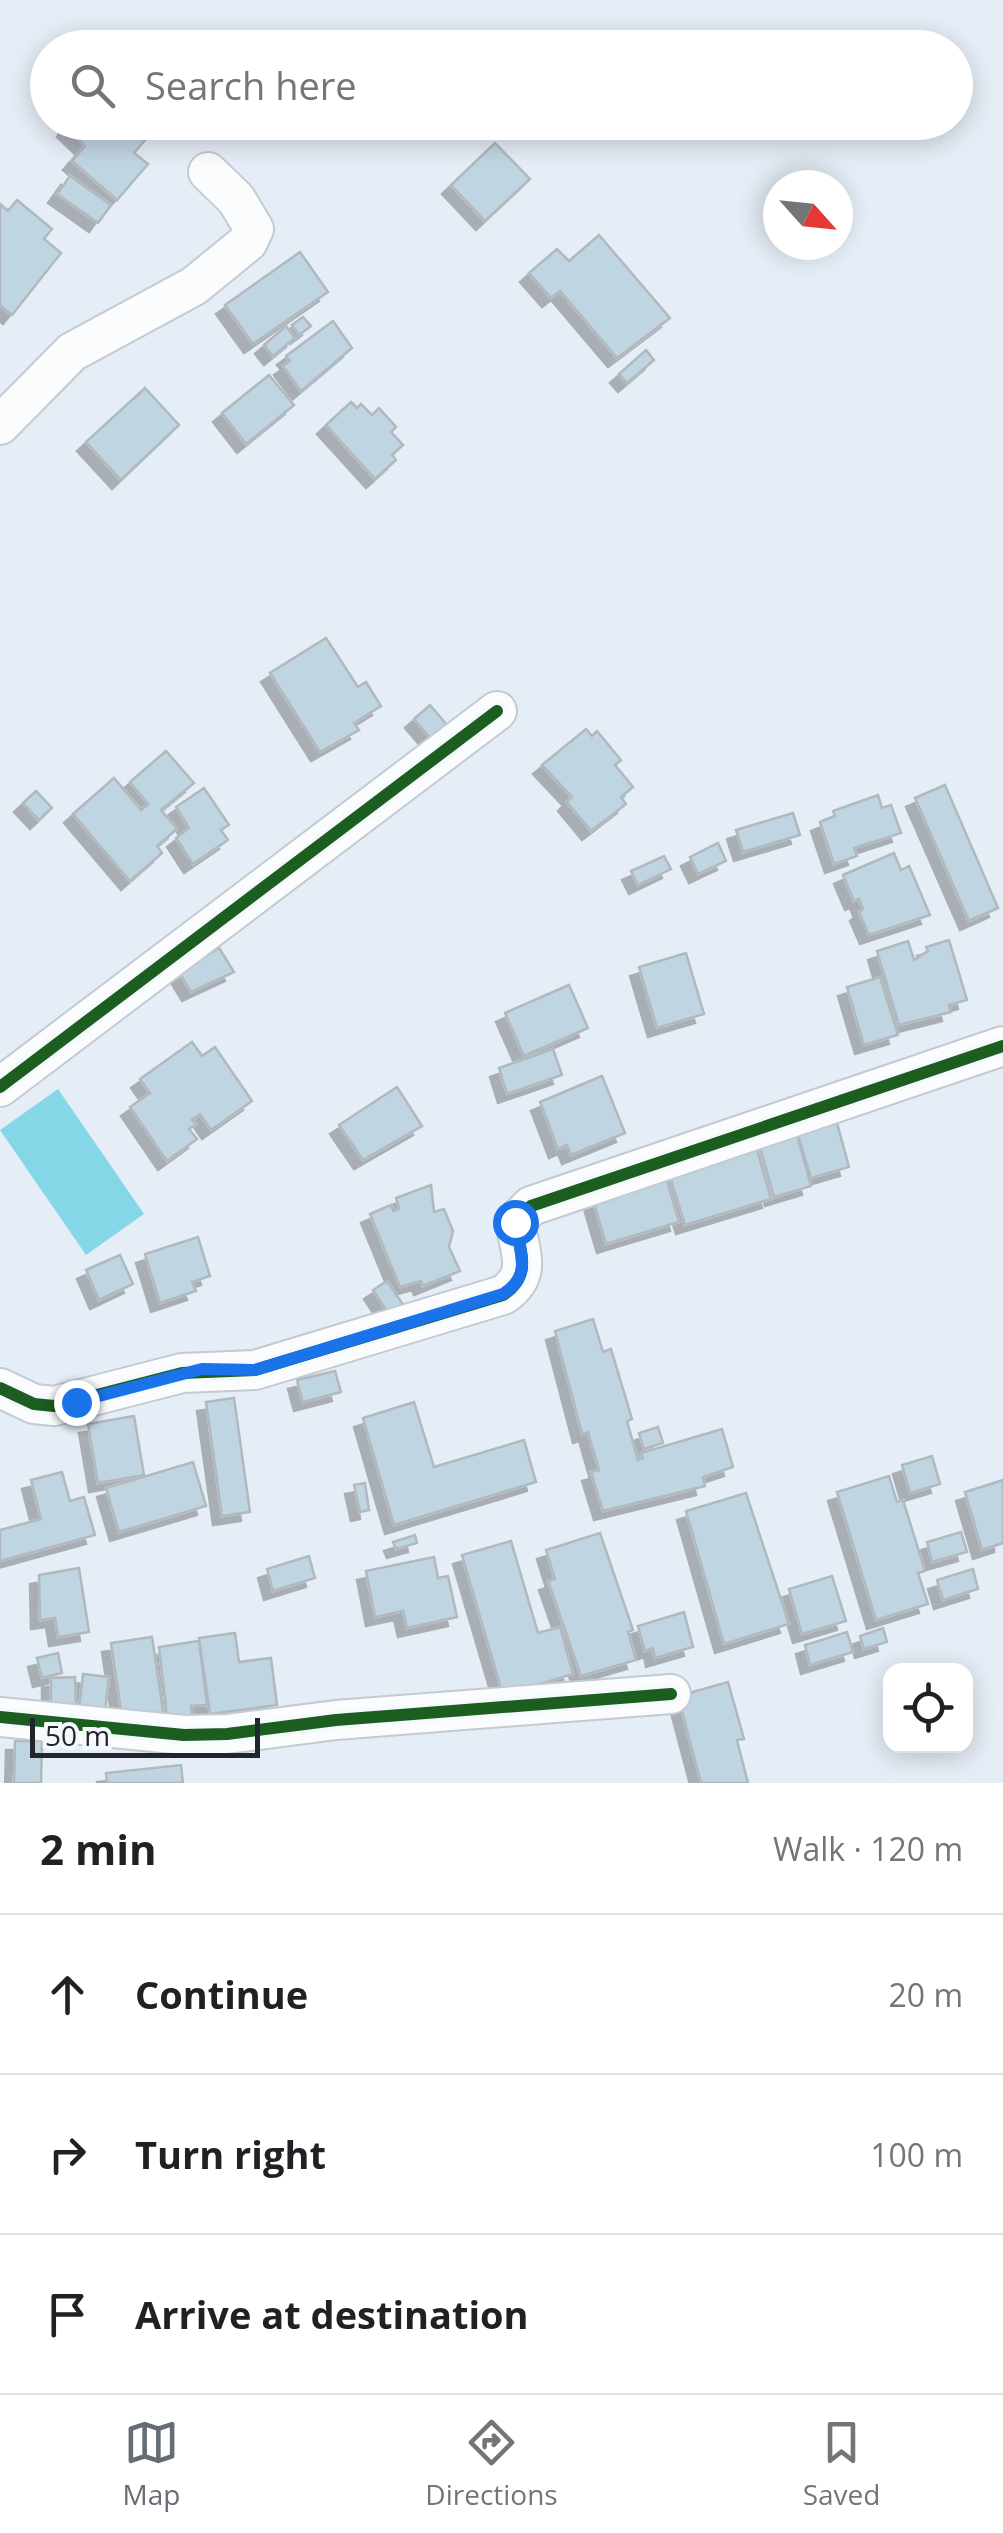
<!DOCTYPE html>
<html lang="en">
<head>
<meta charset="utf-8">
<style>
  body { margin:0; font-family:"Open Sans",sans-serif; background:#f2f2f2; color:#202124 }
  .controls { position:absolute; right:30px; bottom:30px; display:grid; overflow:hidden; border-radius:20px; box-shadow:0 5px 25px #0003 }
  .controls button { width:90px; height:90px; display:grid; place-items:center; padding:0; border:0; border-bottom:2px solid #e0e0e0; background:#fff; color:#202124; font:50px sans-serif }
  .compass { position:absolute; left:763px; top:170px; width:90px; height:90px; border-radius:50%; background:#fff; box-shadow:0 5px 25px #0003; rotate:117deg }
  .scale { position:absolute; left:30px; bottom:25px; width:230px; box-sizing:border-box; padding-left:10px; border:5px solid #21262c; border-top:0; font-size:28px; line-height:35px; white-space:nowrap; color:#21262c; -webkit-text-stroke:8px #f6f9fc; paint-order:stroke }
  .stop { position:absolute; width:30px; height:30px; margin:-22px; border:8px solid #1a73e8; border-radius:50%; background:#fff }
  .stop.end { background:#1a73e8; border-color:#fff; box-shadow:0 2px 10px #0008 }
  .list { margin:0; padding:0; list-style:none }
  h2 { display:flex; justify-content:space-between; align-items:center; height:130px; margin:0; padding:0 40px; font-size:42px }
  h2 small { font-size:32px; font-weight:400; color:#757577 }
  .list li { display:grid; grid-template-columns:65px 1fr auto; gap:30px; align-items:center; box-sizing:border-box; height:160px; padding:0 40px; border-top:2px solid #e0e0e0 }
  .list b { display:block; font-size:38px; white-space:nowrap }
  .list em { font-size:32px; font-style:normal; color:#757577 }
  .icon { flex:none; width:55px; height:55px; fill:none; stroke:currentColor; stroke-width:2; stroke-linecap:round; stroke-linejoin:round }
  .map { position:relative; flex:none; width:1003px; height:1783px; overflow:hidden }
  .search { position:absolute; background:#fff; box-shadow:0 5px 25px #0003; left:30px; right:30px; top:30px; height:110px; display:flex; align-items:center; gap:25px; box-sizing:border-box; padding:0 35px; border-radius:55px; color:#757577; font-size:38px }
  .sheet { height:610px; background:#fff }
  nav { display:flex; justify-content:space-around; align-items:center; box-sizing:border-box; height:140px; border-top:2px solid #e0e0e0; background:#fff; font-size:28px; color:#757577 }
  nav a { display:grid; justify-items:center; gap:5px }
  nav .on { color:#666c73 }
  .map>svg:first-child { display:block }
  .water { fill:#85d7e8 }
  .building { fill:#c0d5e2; stroke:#b1b8be; stroke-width:2.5; filter:url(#shadow) }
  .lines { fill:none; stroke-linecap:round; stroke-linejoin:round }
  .minor-casing { stroke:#c4cad1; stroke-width:42 }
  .minor { stroke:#fbfcfe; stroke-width:38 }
  .cycleway-casing { stroke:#f6f9fc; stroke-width:19 }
  .cycleway { stroke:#1b5e20; stroke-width:12 }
  .route { stroke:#1a73e8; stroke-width:12 }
</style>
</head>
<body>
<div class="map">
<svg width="1003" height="1783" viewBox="0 0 1003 1783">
  <defs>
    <filter id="shadow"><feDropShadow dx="-9" dy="9" stdDeviation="0" flood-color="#0004"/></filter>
  </defs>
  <rect width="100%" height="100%" fill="#e5edf6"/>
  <path class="water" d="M58,1089L144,1214L86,1255L0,1130Z"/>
  <g class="building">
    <path d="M70,122L158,125L134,153L148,164L117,200L72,161L85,146L66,128Z"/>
    <path d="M495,143L530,179L485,221L451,185Z"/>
    <path d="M70,176L111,205L98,223L57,194Z"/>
    <path d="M17,200L52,229L44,239L61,253L12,315L0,305V204L8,211Z"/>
    <path d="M599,235L670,318L617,358L560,291L551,298L529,273L557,249L569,261Z"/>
    <path d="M300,252L328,292L253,344L225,305Z"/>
    <path d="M303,317L311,326L299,335L292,325Z"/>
    <path d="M333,321L352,348L301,391L283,366L290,361L286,356Z"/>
    <path d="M286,326L295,338L273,356L264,345Z"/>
    <path d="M646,350L654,360L627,383L619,374Z"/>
    <path d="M269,375L294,405L246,444L222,413Z"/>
    <path d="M145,388L179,425L121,480L86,442Z"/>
    <path d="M351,402L357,408L361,404L372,415L379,408L396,427L391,432L403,445L392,455L396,460L375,479L326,425Z"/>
    <path d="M326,638L358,687L366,682L381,706L354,723L359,730L320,752L270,673Z"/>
    <path d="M430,705L453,732L437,746L414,719Z"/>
    <path d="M586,729L592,736L597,731L621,760L615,765L633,787L621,797L626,804L591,831L567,802L572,797L542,765Z"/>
    <path d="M166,751L194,783L161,810L177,829L157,846L162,853L130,881L73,814L114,778L141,810L148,804L130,782Z"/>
    <path d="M945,785L998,908L969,921L915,798Z"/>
    <path d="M204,788L229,825L221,830L228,840L193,864L176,838L189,828L176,807Z"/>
    <path d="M36,791L52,808L39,820L23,803Z"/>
    <path d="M878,795L882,808L891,805L901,833L854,848L857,856L834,864L820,822L835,816L833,811Z"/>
    <path d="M793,813L800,835L743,852L736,830Z"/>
    <path d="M718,843L726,861L698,874L690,857Z"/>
    <path d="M894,853L901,870L909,866L930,915L869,935L859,912L863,909L859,899L854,901L843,875Z"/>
    <path d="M664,856L671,869L638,885L631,871Z"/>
    <path d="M949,940L967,1000L949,1005L951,1012L899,1025L877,951L908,941L914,960L928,951L926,947Z"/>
    <path d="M219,948L234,972L191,992L179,972Z"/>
    <path d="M686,953L704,1014L657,1028L639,967Z"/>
    <path d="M880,977L898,1035L864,1045L847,987Z"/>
    <path d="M569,985L588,1028L524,1056L505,1013Z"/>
    <path d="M192,1042L202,1056L215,1047L252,1101L211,1130L200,1114L192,1120L196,1124L189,1129L197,1139L167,1161L130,1107L150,1093L140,1079Z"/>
    <path d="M553,1049L562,1075L507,1094L499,1068Z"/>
    <path d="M602,1076L625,1133L571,1155L567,1145L558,1149L540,1102Z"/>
    <path d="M397,1087L422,1126L363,1160L339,1125Z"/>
    <path d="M837,1123L849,1167L811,1178L798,1135Z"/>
    <path d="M796,1132L811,1186L774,1197L759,1143Z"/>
    <path d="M756,1146L771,1199L685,1225L669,1173Z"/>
    <path d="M666,1178L679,1222L606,1244L593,1200Z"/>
    <path d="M431,1185L434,1212L444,1209L453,1231L449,1247L460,1271L423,1286L421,1281L400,1287L370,1214L391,1205L393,1211L399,1209L396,1198Z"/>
    <path d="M198,1237L210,1276L192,1282L196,1291L160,1303L145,1254Z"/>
    <path d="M120,1255L133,1284L99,1300L86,1270Z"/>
    <path d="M387,1281L406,1309L392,1319L373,1290Z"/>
    <path d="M593,1319L603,1352L611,1349L632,1419L627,1421L638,1460L643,1458L641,1453L722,1429L733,1467L703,1477L705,1486L603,1511L591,1472L599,1470L588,1432L582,1434L555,1331Z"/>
    <path d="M335,1371L341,1392L303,1402L297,1380Z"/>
    <path d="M234,1398L250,1512L222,1516L206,1402Z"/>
    <path d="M414,1402L434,1467L524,1440L536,1482L394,1525L363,1418Z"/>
    <path d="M134,1416L144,1475L98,1483L88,1424Z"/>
    <path d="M658,1427L663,1443L644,1449L639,1433Z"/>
    <path d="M932,1456L940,1484L910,1493L902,1465Z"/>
    <path d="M193,1462L206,1506L119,1532L106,1488Z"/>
    <path d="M62,1472L70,1501L84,1497L95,1535L0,1561V1530L41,1519L31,1480Z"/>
    <path d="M889,1476L897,1502L903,1500L925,1571L918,1573L928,1604L876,1620L837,1492Z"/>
    <path d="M1003,1480V1543L982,1550L965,1492Z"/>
    <path d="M365,1483L369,1510L360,1512L354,1485Z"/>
    <path d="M746,1493L789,1624L724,1644L686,1511Z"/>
    <path d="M961,1532L967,1552L932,1562L927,1542Z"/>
    <path d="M600,1533L633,1630L628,1632L636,1660L581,1676L548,1581L555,1579L546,1550Z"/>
    <path d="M415,1535L417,1543L396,1549L393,1542Z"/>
    <path d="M511,1541L538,1633L560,1627L573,1674L503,1695L462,1555Z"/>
    <path d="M309,1556L315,1578L273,1591L267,1569Z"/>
    <path d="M434,1557L438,1578L448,1576L457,1617L407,1628L403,1611L375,1617L366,1571Z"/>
    <path d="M79,1568L89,1632L58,1637L55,1618L40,1620L39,1575Z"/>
    <path d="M973,1569L978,1589L943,1600L937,1580Z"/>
    <path d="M832,1576L846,1621L802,1634L789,1589Z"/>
    <path d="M684,1612L693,1647L655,1658L653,1648L645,1651L638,1626Z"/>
    <path d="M883,1628L887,1642L864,1649L860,1636Z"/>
    <path d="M847,1632L853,1652L810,1665L805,1645Z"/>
    <path d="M235,1633L239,1662L271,1658L277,1705L210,1714L199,1638Z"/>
    <path d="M152,1637L164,1718L123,1724L111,1643Z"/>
    <path d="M199,1641L207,1705L191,1706L193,1722L168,1725L159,1647Z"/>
    <path d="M58,1653L62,1673L42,1678L37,1658Z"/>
    <path d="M83,1674L109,1677L105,1712L79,1710Z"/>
    <path d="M75,1677L76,1708L51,1709V1678Z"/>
    <path d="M728,1682L744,1739L737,1740L748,1783H701L678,1696Z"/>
    <path d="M15,1741H42L41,1783H14Z"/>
    <path d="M181,1765L183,1783H107L106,1773Z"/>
  </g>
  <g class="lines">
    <g class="minor-casing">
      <g id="minor">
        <path d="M0,425L72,352L194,286L248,242L254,229L236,199L208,172"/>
        <path d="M0,1087L497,711"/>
        <path d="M0,1388L34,1404L54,1406L182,1373L255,1370L503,1295C533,1275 520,1253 515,1222L531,1206L1003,1046"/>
        <path d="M0,1717L184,1735L227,1734L336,1720L671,1694"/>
      </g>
    </g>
    <use href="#minor" class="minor"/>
    <g class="cycleway-casing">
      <g id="cycleway">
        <path d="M0,1087L497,711"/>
        <path d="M0,1388L34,1404L54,1406L182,1373L255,1370L503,1295C533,1275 520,1253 515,1222L531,1206L1003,1046"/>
        <path d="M0,1717L184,1735L227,1734L336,1720L671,1694"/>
      </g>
    </g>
    <use href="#cycleway" class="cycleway"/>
  </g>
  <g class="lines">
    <path class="route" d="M76,1402L202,1369L255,1370L503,1294C533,1275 520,1253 515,1222"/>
  </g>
</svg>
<div class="controls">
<button><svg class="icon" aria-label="locate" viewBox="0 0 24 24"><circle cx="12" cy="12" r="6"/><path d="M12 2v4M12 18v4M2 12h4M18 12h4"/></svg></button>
</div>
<svg class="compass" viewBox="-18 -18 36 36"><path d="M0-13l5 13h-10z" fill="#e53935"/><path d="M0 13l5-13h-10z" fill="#757577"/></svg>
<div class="scale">50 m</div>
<div class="stop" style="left:515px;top:1222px"></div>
<div class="stop end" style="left:76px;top:1402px"></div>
<div class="search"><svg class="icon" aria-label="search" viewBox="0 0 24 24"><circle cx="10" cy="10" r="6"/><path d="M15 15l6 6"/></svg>Search here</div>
</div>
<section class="sheet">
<h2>2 min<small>Walk · 120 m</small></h2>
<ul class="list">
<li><svg class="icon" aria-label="ahead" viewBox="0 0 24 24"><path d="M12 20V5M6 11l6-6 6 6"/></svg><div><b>Continue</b></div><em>20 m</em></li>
<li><svg class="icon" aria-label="right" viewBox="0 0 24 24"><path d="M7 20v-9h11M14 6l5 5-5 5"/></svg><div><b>Turn right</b></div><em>100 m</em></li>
<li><svg class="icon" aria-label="arrive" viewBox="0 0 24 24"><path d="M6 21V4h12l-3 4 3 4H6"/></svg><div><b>Arrive at destination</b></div></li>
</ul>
</section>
<nav>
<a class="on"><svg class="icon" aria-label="map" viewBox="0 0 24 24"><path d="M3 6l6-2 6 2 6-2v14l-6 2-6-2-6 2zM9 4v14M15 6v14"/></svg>Map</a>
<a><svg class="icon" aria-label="directions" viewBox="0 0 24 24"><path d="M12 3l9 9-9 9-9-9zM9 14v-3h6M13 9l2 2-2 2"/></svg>Directions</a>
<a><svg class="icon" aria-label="saved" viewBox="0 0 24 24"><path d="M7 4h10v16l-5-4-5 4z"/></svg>Saved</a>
</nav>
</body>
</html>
